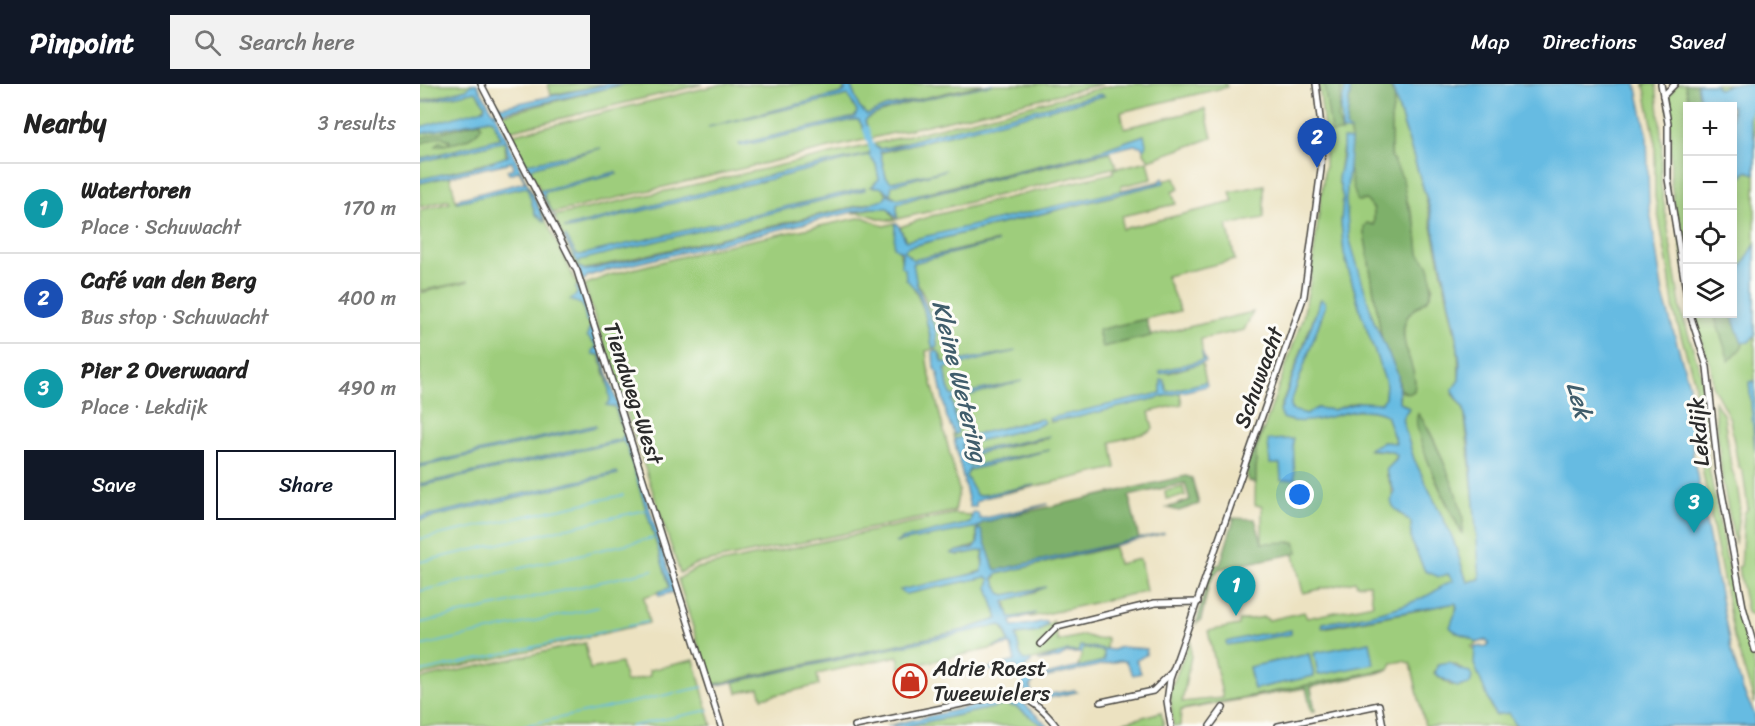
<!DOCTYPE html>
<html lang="en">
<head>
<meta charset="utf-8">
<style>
  body { margin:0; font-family:Sriracha,sans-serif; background:#f2f2f2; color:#222 }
  .controls { position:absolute; right:18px; top:18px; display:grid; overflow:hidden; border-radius:0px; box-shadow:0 3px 9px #0003 }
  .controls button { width:54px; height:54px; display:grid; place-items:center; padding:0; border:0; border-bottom:2px solid #e0e0e0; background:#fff; color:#222; font:30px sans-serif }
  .you { position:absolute; left:880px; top:411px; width:21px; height:21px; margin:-15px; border:4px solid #fff; border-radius:50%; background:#1a73e8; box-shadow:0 0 0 9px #1a73e833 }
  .badge { display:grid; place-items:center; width:39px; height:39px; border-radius:50%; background:#111827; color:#fff; font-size:20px; font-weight:700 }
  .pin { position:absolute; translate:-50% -50px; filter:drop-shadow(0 2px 3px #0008) }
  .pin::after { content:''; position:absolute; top:32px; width:21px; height:18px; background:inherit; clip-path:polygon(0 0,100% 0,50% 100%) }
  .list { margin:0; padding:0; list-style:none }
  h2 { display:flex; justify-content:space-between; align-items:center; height:78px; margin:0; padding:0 24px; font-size:26px }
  h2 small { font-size:20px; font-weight:400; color:#767676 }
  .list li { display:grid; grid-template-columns:39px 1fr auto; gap:18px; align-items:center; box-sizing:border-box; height:90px; padding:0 24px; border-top:2px solid #e0e0e0 }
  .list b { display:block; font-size:22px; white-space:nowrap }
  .list p { margin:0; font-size:20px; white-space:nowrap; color:#767676 }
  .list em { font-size:20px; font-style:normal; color:#767676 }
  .actions { display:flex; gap:12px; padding:18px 24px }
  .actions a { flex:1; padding:14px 0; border:2px solid #111827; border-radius:0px; text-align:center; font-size:21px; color:#111827 }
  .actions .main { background:#111827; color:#fff }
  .icon { flex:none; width:33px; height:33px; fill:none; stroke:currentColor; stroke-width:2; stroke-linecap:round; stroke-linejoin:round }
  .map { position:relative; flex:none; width:1335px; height:642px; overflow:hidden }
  header { display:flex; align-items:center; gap:36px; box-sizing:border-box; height:84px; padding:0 30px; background:#111827; color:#fff }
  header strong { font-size:28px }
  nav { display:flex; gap:33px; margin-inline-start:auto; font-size:21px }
  .search { width:420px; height:54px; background:#f2f2f2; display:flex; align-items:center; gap:15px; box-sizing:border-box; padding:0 21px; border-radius:0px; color:#767676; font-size:22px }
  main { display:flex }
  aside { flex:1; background:#fff }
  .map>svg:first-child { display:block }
  .green { fill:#9ecd7b; stroke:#647c53; stroke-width:1.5; fill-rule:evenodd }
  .forest { fill:#7eb06b; stroke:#546e4b; stroke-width:1.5 }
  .water { fill:#66bbe2; stroke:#487386; stroke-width:1.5 }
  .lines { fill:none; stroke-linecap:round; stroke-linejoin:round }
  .stream { stroke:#66bbe2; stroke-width:1.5 }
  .canal { stroke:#66bbe2; stroke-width:6 }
  .minor-casing { stroke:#484642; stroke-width:8 }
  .minor { stroke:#fff; stroke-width:5 }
  .labels { text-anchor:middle; stroke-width:6; stroke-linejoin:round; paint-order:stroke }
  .street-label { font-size:22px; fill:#2b2b2b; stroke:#fdfcf7 }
  .poi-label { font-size:22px; fill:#2b2b2b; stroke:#fdfcf7; text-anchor:start }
  .water-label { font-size:24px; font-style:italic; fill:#405d6b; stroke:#fdfcf7 }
</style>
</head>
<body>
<header>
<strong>Pinpoint</strong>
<div class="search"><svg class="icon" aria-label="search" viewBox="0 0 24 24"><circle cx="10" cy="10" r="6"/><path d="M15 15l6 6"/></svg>Search here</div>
<nav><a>Map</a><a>Directions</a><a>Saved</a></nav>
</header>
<main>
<aside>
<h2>Nearby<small>3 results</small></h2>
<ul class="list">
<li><span class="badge" style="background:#0f9aa8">1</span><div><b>Watertoren</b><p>Place · Schuwacht</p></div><em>170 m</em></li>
<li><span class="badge" style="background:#1a4fb4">2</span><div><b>Café van den Berg</b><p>Bus stop · Schuwacht</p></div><em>400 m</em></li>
<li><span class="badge" style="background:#0f9aa8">3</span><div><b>Pier 2 Overwaard</b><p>Place · Lekdijk</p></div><em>490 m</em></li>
</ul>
<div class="actions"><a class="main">Save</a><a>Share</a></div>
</aside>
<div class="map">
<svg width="1335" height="642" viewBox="0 0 1335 642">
  <rect width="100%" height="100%" fill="#fdfcf7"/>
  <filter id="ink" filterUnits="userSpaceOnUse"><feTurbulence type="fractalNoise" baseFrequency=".0167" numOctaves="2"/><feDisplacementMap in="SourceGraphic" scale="12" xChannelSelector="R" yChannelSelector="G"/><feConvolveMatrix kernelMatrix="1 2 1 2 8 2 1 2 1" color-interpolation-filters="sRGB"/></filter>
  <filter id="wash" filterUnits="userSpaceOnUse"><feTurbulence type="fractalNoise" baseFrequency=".008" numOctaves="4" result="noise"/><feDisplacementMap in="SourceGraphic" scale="24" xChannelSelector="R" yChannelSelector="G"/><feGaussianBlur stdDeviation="1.35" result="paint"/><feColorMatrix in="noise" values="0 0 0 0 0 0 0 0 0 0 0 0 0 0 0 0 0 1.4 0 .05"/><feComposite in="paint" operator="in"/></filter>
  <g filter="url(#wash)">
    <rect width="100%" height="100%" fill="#ece2c1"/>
    <g class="green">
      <path d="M0,0H53L47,5L0,17Z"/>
      <path d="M128,0H188L131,11Z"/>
      <path d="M204,0H283L88,47L81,31Z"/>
      <path d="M302,0H424L425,4L422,9L318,36L428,11L437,28L435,33L431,34L320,60L433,36H439L445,49L450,51L445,37C454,25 552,3 572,0C606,0 647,0 682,0L133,129L91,51Z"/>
      <path d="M430,0H563L465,23L447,31L439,23Z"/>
      <path d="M697,0H806L807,3L701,28L704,44L785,25L792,54L729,76L724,69V51L676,68L478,115L469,109L472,101L507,91L471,98L466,93L460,69L681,10L460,65L453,60Z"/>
      <path d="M899,0H926L921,23L923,46L930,47L931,56L924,55L918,96L923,114L921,138L924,170L941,229L966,299L965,313L962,319H933L913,326L897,324L886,330L871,326V318L905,223L900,216L860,325C866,328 874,336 880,336C911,339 935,317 966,331L976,359L963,358L950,366L970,367L977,371L966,390C980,416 962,418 991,438V456L1005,487L1028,490L1033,497C1024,501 1017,506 1009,511C980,527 936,535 903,539V544L1036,519L1037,549L1053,553L1057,559L1051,563L1054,565L1058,587L1072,625L1075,631L1089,629L1096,642H1005L992,584L990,579L983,577L972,579L969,585L761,626L760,642H753L750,607L771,554V572L762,618L803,614L788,547L819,541V537L844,533L849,536L884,528L887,534L953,520L949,500L937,501L935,497L883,509L874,471L871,470L877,469L842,459V422L835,421L836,367L883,233L890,199L905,82V52ZM889,570L894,592L834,605L829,583ZM1018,580H1035L1044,587L1041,603L1030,601L1014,589Z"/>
      <path d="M1224,0H1236L1242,60L1241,101L1261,227L1281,289L1289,384L1311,498L1335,584V620L1314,553L1283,389L1274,296L1254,228L1249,189L1235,113V55Z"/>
      <path d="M1257,0H1265L1270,22H1268L1267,203L1251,98V55L1247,14Z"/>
      <path d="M1267,0H1335V530L1331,531L1327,528L1318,483L1321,482L1324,430L1328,424L1323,388L1318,381L1310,335L1293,303L1291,283L1272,230H1294L1309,276L1298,230H1312V22H1272Z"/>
      <path d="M56,7L65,21L60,29L0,43V19Z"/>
      <path d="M975,14L1005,110L1038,264L1039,296L1033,311L1044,325L1061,485L1060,495L1047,498L1033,455L994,375L982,335L988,326L985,321L979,318L980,305L984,309L995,298C989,279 976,246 990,229C1001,216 1009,223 1013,202L999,170L996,141L971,72V35ZM998,330C1014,347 1045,426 1042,449C1027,422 995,359 998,330Z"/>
      <path d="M69,35L73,36L81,54L0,75V50Z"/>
      <path d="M85,57L86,74L0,96V78Z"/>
      <path d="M451,61L449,71L456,80L459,95L451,103H461L467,110L463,116L158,187L134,132Z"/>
      <path d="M690,68L697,83L477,135V120L501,112Z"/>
      <path d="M728,77L732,95L701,102V106L755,94L759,105L752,108L756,120L702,132V145L813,118L810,108L844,101V134L807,141L815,176L746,192L760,227L678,246L682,263L833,228L824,246L781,255L783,276L741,287L749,289L782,279L786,298L747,308L741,296V309L629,335L630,338L760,309L762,320L729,328L733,345L729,348L691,358L696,384L578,411L563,414L615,401L557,412L546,392L549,386L629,366L550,382L546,379V372L629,354L543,368L544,359L618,342L624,338L618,335L534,356L533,350L538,349L531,316L579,303L532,312L528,303L525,284L579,270L527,279L523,278L520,270L513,265L506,267L508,284L539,406L535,427L276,480L260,489L164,201L190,191L299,163L443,133L464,142L475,139L481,176L504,226L512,261L517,259C514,245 510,233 507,220C504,206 489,195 493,179L578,157L493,176L484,166L488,163L698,111L486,157L480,143L511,132L693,89L694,85Z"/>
      <path d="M928,79L936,112L941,117L947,116L954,126V141L947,139L944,148L962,256C944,215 929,170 926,126C924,110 928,95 928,79Z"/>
      <path d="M30,92L36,117L108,100L158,202L250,504L224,513L229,539L0,592V436L198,389L0,433V402L181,361L0,400V209L49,197L0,207V126L30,119L29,116L0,123V99Z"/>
      <path d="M461,122L468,124L475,136C459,138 448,127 432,129Z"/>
      <path d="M1294,316L1304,332L1311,383L1317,401L1320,421L1315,460L1302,394Z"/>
      <path d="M763,403L765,412L746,415L745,407Z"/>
      <path d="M533,430L550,431L552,436L543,441L477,458L557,443V461L532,469L538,471L564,466L562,477L564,486L486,510L566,493L570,495L568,503L578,535L544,546L291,601L258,495L277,484Z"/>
      <path d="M694,463L698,480L720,475L726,507L612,533H609L614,531L589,534L586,515L615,508L623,504L585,511L580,509L574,497L577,490Z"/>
      <path d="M633,537L638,557L664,551L676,555L687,554L686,565L661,562L658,568C641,567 621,574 605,578L600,570L596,551L618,548Z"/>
      <path d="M577,541L582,542L589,558L574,564L480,584L478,572L397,590L399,601L342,614L339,604L317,609L314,598Z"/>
      <path d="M165,559L170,585L201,579L206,598L230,592L229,586L274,576L292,642H0V595Z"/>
      <path d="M663,564L684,567V577L658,583Z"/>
      <path d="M586,621L596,623L624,642H487Z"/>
      <path d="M741,628L744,642H691Z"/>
    </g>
    <g class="forest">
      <path d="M904,0H922L918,35L922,48L911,49Z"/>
      <path d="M931,0H969L975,14L971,35V72L983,95L987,119L996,141L999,170C1007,178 1010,181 1011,193C1016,227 989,216 984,242C980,264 999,286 994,307L989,310L980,305L978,291L962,256L944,148V142L947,139L954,141V125L946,116L937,117C934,105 928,87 928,75C929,64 935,53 926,43Z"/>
      <path d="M1265,0H1277L1281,22H1270Z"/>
      <path d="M59,38L62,42C52,58 32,60 16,62L20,57L27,60L30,57L21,52L0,60V54Z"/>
      <path d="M1294,230H1311L1322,259L1323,262L1309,277Z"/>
      <path d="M726,235L731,252L682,263L678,246Z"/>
      <path d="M998,330C1010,343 1042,417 1043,436C1043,441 1042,446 1042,450C1033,431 988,345 998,330Z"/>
      <path d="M842,345L836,367V399L828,397L826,383Z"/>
      <path d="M766,392L772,394L779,420L759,427L747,424L770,416L765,399L709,412L719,455L577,486L574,484L558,443L562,439L589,432Z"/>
      <path d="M809,434L835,435L842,459L875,458L878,469L799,485L789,500L781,536L776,540L792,480L800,481L814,435Z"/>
      <path d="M969,585L958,589L891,603L895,627H891L886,604L761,626Z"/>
    </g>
    <g class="water">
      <path d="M53,0H57L74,29L78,25L72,15L81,23L188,0H204L75,30L125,138L115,130L107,103L37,118L38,115L105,98L99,87L89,90L87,86L94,84L92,78L0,99V95L60,82L88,72L85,57L0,78V75L81,54L73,36L69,35L0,50V43L64,25L65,21L56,7L0,19L46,5Z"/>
      <path d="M424,0H430L439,23L447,31L465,23L573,0C550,6 457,22 445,37L450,51L448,53L439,36H433L321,62L319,60L435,33L437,28L428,11L288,43L422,9L425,7Z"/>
      <path d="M926,0H931L926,43L930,47H922L921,23Z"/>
      <path d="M971,0H1216L1227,50L1229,120L1243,211L1269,301L1273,371L1311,566L1323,606L1335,631V642H1096L1089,629L1075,631L1054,580L1055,563L1067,562L1069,559L1066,556L1057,559C1050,550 1037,552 1030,543L1037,524L1036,519L902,543L903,539C938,534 975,527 1006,512C1017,508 1023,499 1033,497L1028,490L1019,493L1005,487L991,456V438L974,424L971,418L974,407L966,386L976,376L977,371L970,367L948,365L963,358L976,359L966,331C934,314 897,348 863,334L860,327L901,215L905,218V223L871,318V326L887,330L897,324L913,326L939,318L962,319L965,313L966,299L941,229L924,170L921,138L923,114L918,94L923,71V55L931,56V59L926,117L929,153L954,238L978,291L979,318L989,324L982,335L994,375L1033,455L1047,498L1060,495L1049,358L1044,325L1032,306L1039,296L1040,280L1036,248L1009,122Z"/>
      <path d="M1277,0H1295L1298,5L1310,0H1335V16L1329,34L1335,56V90L1326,87L1313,106L1312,22H1281Z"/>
      <path d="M681,10L684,12L460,68L466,93L471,98L526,86L472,101L470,110L460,103H451L459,95L456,80L448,71L149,145L144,144L359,89L450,70L451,61L460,65L476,62L509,51Z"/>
      <path d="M724,51L726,60L724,66L721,62L714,61L501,112L477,120V135L468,124H449L184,187L168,192L163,197L157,182L165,186L173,185L445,121L463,116L467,110L478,115L534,103L676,68Z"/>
      <path d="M181,64L111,84V90L98,67L107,80Z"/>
      <path d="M195,88L197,90L125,108L124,113L136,135L119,107Z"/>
      <path d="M743,94L744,99L488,163L484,167L493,176L578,158L493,179L497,201L516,247L517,263L513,265L504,226L497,207L486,195L485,185L481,182L482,168L474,163L475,139H477L486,157L739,98Z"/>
      <path d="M445,104V106L160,176L159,180L144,153L146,152L156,170L160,171Z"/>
      <path d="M1313,152L1314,179L1321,184L1335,160V251L1329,258L1322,259L1311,230Z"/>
      <path d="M158,202L168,225L259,520L253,508L239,512L238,508L250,504L207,363L203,357L0,402V400L202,355L204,347L195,323L186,321L190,317L188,295L180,271L173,270L172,267L177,262L167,252L171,240L166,237C162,217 165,222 150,216L157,210L156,203Z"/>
      <path d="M518,267L523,278L527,279L596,267L525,284L528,303L532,312L602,297L532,316L538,349L535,351L527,334L518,290L514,284L513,268Z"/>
      <path d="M782,268L786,278L740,290V287L783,276Z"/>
      <path d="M741,296H744L747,308L786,298L787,302L658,333L630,337V334L741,309Z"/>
      <path d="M1335,297V367L1329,298Z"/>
      <path d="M622,335L625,338L618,342L542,361L545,369L630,352L546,372V379L550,382L630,366L549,386L546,392L557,412L615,401L563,414L556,418V423H550L534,355Z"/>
      <path d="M175,341L176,343L0,383V381Z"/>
      <path d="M873,355L875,395L861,396L860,380H850L848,356Z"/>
      <path d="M197,388L198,390L0,436V433Z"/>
      <path d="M628,420L562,439L558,443L475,459L482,455L550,439L553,428L558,429L560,435Z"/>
      <path d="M557,445L561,446L574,484L577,486L745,449L577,490L573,494L580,509L585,511L626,503L584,518L590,534L616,529L591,537L593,543L626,537L627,540L618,548L596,551L600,570L605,577L610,576L611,579L605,583L609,595L684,577V567L663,564L662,569H647L639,574L618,577L648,567L658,568L660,562L693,566L700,563L727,565L726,571L716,576L721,589L713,591L705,577H699L615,596L610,602L613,613L654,606L657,608L619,616V621L607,611L596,582L545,591L595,577L591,561L573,563L589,558L585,545L580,541L293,602L544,546L578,535L568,503L570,495L566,493L486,510L480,506L562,488L564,466L537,471L530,469L554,464L558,458Z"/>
      <path d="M871,546V550L807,561L806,558L844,549L849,551Z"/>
      <path d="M950,558L954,580L898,591L894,569Z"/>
      <path d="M889,570L894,592L834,605L829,583Z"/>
      <path d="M1029,578L1041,586L1050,588L1052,593L1050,600L1037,603L1015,590L1018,580Z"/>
      <path d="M588,614L604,620L628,642H624L596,623L586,621L487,642H467Z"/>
    </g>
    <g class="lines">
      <g class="stream">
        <path d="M0,455L203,411"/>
        <path d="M0,478L225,426"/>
        <path d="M0,507L233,454"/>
        <path d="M0,539L233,486"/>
        <path d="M0,562L179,523"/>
        <path d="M0,588L227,538"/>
        <path d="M102,642L283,603"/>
        <path d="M211,642L289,626"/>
      </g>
      <path class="canal" d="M446,45L453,67"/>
    </g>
  </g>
  <g filter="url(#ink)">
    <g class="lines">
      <g class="minor-casing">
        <g id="minor">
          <path d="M61,0L157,187L301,642"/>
          <path d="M1241,0L1248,39V95L1268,219"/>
          <path d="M1243,12L1255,0"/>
          <path d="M1270,230L1287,283L1298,387L1323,523L1335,566"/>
          <path d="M620,560L637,543L735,519L778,518"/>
          <path d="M681,618L733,607L752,588"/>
          <path d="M435,642L590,610C607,611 626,628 636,642"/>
          <path d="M751,642L747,617L750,595L884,212L901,85L902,51L896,0"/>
          <path d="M790,642L803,624"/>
          <path d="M858,642L959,621L963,642"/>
        </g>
      </g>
      <use href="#minor" class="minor"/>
    </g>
  </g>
  <defs>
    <g id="shop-ring" transform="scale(1.725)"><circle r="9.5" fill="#fdfcf7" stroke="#c8321e" stroke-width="1.5"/><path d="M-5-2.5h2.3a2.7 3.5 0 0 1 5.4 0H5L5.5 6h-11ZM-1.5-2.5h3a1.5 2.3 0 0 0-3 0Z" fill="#c8321e"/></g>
  </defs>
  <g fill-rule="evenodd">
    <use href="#shop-ring" x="490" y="597"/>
  </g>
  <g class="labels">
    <g class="street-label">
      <text transform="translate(838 293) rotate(-70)" y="8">Schuwacht</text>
      <text transform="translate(214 309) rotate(72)" y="8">Tiendweg-West</text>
      <text transform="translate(1278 348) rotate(-95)" y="8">Lekdijk</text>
    </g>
    <g class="poi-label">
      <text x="513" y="592">Adrie Roest<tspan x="513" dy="25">Tweewielers</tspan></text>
    </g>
    <g class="water-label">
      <text transform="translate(540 297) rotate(76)" y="8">Kleine Wetering</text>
      <text transform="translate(1159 316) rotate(75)" y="8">Lek</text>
    </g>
  </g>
</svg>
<div class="controls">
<button>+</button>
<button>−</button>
<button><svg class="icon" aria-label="locate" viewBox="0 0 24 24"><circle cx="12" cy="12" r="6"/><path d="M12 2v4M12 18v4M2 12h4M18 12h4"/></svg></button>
<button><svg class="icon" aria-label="layers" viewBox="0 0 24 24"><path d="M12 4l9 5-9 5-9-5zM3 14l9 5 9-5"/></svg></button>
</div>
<div class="you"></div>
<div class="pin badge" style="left:816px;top:532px;background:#0f9aa8">1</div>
<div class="pin badge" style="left:897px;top:84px;background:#1a4fb4">2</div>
<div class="pin badge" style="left:1274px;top:449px;background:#0f9aa8">3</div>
</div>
</main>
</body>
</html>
